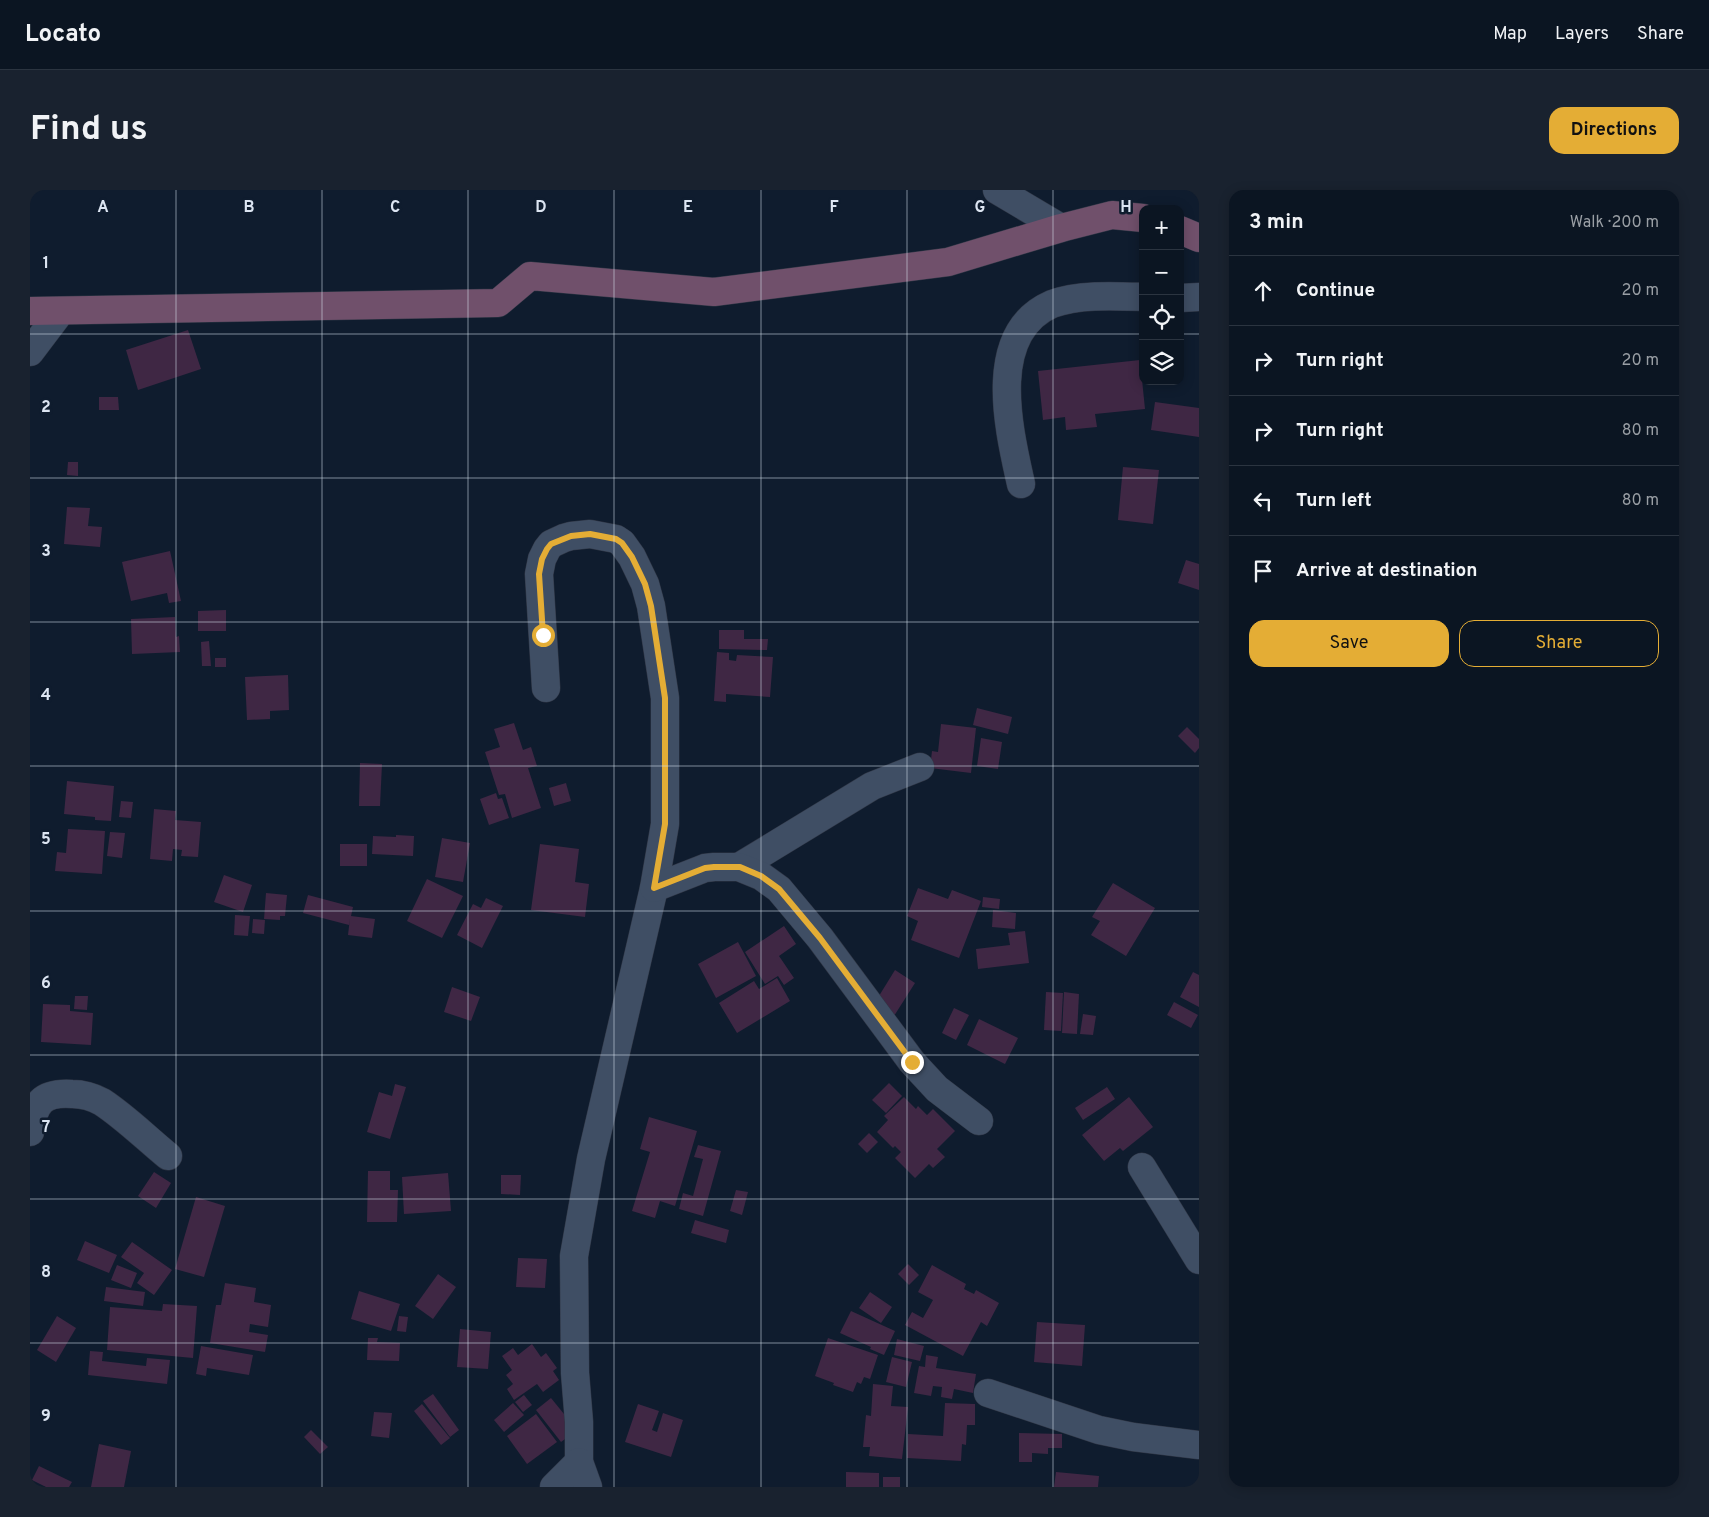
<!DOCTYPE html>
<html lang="en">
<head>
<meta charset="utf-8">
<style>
  body { margin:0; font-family:Overpass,sans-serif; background:#19222f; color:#f1f3f6 }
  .controls { position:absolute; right:15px; top:15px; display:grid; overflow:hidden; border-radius:10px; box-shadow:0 2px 12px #0003 }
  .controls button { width:45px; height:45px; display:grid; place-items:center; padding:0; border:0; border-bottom:1px solid #2b3440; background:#0b1522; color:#f1f3f6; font:25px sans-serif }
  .stop { position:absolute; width:15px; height:15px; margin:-11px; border:4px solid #e4ad35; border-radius:50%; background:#fff }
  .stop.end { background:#e4ad35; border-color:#fff; box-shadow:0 1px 5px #0008 }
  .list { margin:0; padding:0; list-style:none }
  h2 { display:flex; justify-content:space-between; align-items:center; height:65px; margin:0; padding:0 20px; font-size:21px }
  h2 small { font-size:16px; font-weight:400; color:#9a9fa5 }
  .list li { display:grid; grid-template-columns:32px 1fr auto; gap:15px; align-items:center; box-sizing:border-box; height:70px; padding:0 20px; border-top:1px solid #2b3440 }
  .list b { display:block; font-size:19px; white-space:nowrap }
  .list em { font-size:16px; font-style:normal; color:#9a9fa5 }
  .actions { display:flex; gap:10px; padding:15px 20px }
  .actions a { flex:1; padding:11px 0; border:1px solid #e4ad35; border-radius:15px; text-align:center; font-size:18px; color:#e4ad35 }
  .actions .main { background:#e4ad35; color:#111 }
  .icon { flex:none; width:28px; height:28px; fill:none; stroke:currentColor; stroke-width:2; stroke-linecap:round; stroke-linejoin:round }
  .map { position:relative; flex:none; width:1169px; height:1297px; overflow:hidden; border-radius:15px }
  header { display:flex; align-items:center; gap:30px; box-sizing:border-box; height:70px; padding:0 25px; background:#0b1522; border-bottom:1px solid #2b3440 }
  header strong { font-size:24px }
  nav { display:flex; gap:28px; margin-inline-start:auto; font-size:18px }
  .intro { display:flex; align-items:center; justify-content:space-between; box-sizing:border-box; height:120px; padding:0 30px }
  h1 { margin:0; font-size:35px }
  .button { padding:12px 22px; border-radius:15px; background:#e4ad35; color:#111; font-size:18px; font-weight:700 }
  main { display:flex; gap:30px; padding:0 30px }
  aside { flex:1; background:#0b1522; border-radius:15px; box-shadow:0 2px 12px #0003 }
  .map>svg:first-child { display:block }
  .building { fill:#3f2744 }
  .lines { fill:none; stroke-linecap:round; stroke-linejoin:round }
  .street-casing { stroke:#303746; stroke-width:29 }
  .secondary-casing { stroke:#303746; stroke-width:29 }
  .street { stroke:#3f4e64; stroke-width:28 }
  .secondary { stroke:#70506b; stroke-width:28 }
  .route { stroke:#e4ad35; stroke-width:6 }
  .grid { fill:none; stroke:#dce5f2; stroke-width:1; stroke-opacity:0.55 }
  .grid-label { font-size:16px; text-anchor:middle; font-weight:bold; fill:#dce5f2; stroke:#0f1c2e; stroke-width:5; stroke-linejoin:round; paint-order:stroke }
</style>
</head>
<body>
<header>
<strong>Locato</strong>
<nav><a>Map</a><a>Layers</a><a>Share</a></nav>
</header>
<div class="intro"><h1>Find us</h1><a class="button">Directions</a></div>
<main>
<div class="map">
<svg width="1169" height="1297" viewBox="0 0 1169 1297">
  <rect width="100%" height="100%" fill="#0f1c2e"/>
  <g class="building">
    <path d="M158,140L171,179L108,200L96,160Z"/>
    <path d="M1110,170L1115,219L1065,224L1067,237L1036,240L1035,227L1013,230L1008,181Z"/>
    <path d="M69,207H88L89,220H69Z"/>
    <path d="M1125,212L1169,218V247L1121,240Z"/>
    <path d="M38,272H48V286L37,285Z"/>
    <path d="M1093,277L1129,280L1123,334L1088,330Z"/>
    <path d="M37,317L60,318L58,336L72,337L70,357L34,354Z"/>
    <path d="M140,361L151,411L139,413L137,403L101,411L92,372Z"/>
    <path d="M1156,370L1169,374V400L1148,393Z"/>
    <path d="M196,420V441H168V421Z"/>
    <path d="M145,427L146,447L149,446L150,462L102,464L101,429Z"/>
    <path d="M689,440H714V449H738L737,460L689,459Z"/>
    <path d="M179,451L181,476H172L171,452Z"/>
    <path d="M687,462L699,463V470L706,471L707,465L743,467L740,507L696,504V512L684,511Z"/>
    <rect x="185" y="468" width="11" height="9"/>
    <path d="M258,485L259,520L240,521V529L217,530L215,487Z"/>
    <path d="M947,518L982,527L978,544L943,535Z"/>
    <path d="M484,533L493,560L501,557L507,576L498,578L511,618L482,628L475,604L469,605L455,562L470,557L464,539Z"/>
    <path d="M911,534L946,538L941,583L900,578L902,561L908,562Z"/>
    <path d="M1157,537L1169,549V558L1165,563L1148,546Z"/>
    <path d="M951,548L972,552L968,579L947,576Z"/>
    <path d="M330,573L352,574L350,616H329Z"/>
    <path d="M37,591L84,596L81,631L65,630V627L34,624Z"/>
    <path d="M536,593L541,611L524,616L519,598Z"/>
    <path d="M466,603L468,609L472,608L479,628L459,635L450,609Z"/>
    <path d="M91,611L103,612L101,628L89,627Z"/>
    <path d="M124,619L146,621L145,630L171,632L168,667L151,666L152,660L143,659L142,671L120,669Z"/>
    <path d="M38,639L75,641L72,684L25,681L27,662L36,663Z"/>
    <path d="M80,642L95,643L92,668L77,666Z"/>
    <path d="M366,645L384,646L383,666L342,664L343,646L366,647Z"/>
    <path d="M412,648L440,653L433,692L405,687Z"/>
    <rect x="310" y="654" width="27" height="22"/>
    <path d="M510,654L549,659L545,692L559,694L555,727L501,720Z"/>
    <path d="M194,685L222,695L213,722L184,712Z"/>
    <path d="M397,689L433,706L412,748L377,731Z"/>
    <path d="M1083,693L1125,718L1096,766L1061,745L1070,731L1062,727Z"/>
    <path d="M888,698L918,709L922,700L951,711L929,768L881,750L888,731L877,726Z"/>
    <path d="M236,703L257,705L255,726H250V730L234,729Z"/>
    <path d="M278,705L323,717L321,726L345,729L342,748L318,745L320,728L319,735L273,723Z"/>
    <path d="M953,707L970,709L969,719L952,717Z"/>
    <path d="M456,708L473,716L452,758L427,745L443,714L451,718Z"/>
    <path d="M963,720L986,723L985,739L962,737Z"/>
    <path d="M205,725L220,726L218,746L204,745Z"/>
    <path d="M223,729L235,730L234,744L222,743Z"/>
    <path d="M754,736L766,754L749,766L764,788L754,795L748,786L735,794L715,762Z"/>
    <path d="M995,741L999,773L948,779L946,759L980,755L978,743Z"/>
    <path d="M708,752L726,786L686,808L668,774Z"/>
    <path d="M865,780L885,793L864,826L844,814Z"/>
    <path d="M1163,782L1169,785V817L1150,807Z"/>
    <path d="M747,788L760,811L707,843L689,813L724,791L729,799Z"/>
    <path d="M422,797L450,807L441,831L414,822Z"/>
    <path d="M1016,802L1033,803L1031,841L1014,840Z"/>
    <path d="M1034,802L1049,804L1047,844L1032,843Z"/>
    <path d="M45,806H58L57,820L44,819Z"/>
    <path d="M1144,812L1168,825L1161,838L1137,825Z"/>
    <path d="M13,814L40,815V821L63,823L61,855L11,852Z"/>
    <path d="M924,818L939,825L926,850L912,843Z"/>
    <path d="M1053,824L1066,826L1063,845L1050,844Z"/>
    <path d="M949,829L988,848L975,874L937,855Z"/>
    <path d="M859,893L872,906L856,923L842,910Z"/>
    <path d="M365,894L376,897L360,949L337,942L349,902L362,906Z"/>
    <path d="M1077,897L1085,909L1053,930L1045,918Z"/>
    <path d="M874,907L886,919L888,916L897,925L903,919L925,941L907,959L915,967L903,978L899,974L885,988L865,968L871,962L865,956L863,958L847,942L858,930L854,926Z"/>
    <path d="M1099,907L1123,937L1093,961L1090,958L1074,971L1052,945Z"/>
    <path d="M619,927L667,941L645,1016L630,1011L625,1028L602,1021L620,962L610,959Z"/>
    <path d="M839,943L848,952L837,963L828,954Z"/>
    <path d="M668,955L691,961L673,1026L649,1019L653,1003L663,1006L673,969L664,967Z"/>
    <path d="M338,981H360V1000H368L367,1032H337Z"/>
    <path d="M124,982L141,993L126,1018L108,1006Z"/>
    <path d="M418,983L421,1021L374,1024L372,987Z"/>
    <path d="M471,985H491L490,1005L471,1004Z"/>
    <path d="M706,1000L718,1002L712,1025L700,1021Z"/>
    <path d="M166,1007L195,1016L174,1087L145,1079Z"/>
    <path d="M665,1030L699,1040L696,1053L661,1043Z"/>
    <path d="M55,1051L87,1065L79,1083L47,1070Z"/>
    <path d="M102,1052L142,1080L124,1105L107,1093L114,1083L91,1067Z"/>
    <path d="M488,1068L517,1069L515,1098L486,1097Z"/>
    <path d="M878,1074L889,1085L879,1095L868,1084Z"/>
    <path d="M87,1075L107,1083L101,1098L81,1090Z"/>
    <path d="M902,1075L936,1094L934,1099L944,1104L946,1100L969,1113L957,1136L951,1132L933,1166L875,1135L882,1122L893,1128L903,1110L888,1102Z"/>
    <path d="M408,1084L426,1097L403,1129L385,1116Z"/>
    <path d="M195,1093L226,1098L224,1112L241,1115L238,1137L220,1134L219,1142L238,1145L235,1162L180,1153L186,1115H191Z"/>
    <path d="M76,1097L115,1102L113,1116L74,1111Z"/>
    <path d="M329,1101L370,1114L361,1141L321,1129Z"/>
    <path d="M840,1102L862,1117L851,1133L829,1118Z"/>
    <path d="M133,1114L167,1116L163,1168L77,1160L80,1117L132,1121Z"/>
    <path d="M821,1121L865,1141L854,1165L840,1159L841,1157L810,1143Z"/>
    <path d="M27,1126L46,1138L26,1172L7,1160Z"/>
    <path d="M369,1126L378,1127L376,1142L367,1141Z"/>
    <path d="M1007,1132L1055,1135L1052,1176L1004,1172Z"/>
    <path d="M430,1139L461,1142L458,1179L427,1177Z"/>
    <path d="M338,1148H348L347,1152L370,1153L369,1171L337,1170Z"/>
    <path d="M798,1148L848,1165L840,1189L834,1187L831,1194L827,1192L823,1202L803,1195L804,1193L785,1186Z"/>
    <path d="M867,1149L894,1156L890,1171L864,1165Z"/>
    <path d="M502,1154L511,1167L516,1163L527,1178L523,1181L529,1190L513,1202L507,1194L484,1210L477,1199L483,1194L476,1185L482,1180L472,1166L483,1158L488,1165Z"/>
    <path d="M171,1156L223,1165L219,1185L177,1178L176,1186L166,1184Z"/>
    <path d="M60,1161L73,1162L72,1171L116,1176L117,1168L140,1170L137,1194L58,1185Z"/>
    <path d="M896,1165L908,1167L906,1178L946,1184L943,1203L924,1199L922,1209L911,1207L912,1197L903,1196L901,1206L884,1203L889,1176L895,1177Z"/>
    <path d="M862,1167L882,1172L876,1197L856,1192Z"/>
    <path d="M843,1194L863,1196L861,1216L878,1217L872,1269L839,1266L840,1257H833L836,1225L841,1226Z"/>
    <path d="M403,1204L429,1240L420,1247L393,1211Z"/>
    <path d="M494,1205L502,1215L493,1222L485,1212Z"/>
    <path d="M521,1208L547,1240L531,1252L506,1220Z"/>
    <path d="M483,1213L494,1225L474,1242L464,1230Z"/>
    <path d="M915,1213L945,1214V1235H937L936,1255L932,1254L931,1271L877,1268L878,1244L913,1246Z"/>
    <path d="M392,1214L420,1248L411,1255L384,1221Z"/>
    <path d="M608,1214L629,1221L622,1240L627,1242L633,1223L653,1230L641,1267L595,1252Z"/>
    <path d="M344,1222L362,1223L359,1248L341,1246Z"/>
    <path d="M506,1224L527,1252L497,1274L477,1246Z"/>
    <path d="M281,1240L298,1257L290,1264L274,1247Z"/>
    <path d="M989,1243L1032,1244V1258H1018V1264L1002,1263V1272H989Z"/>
    <path d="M69,1254L101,1261L94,1297H61Z"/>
    <path d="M9,1276L42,1292L39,1297H16L2,1290Z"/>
    <path d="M816,1282L849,1283V1297H816Z"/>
    <path d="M1026,1282L1069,1286L1068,1297H1024Z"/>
    <rect x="853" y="1287" width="17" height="10"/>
  </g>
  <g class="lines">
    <g class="street-casing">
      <g id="street">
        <path d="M967,0L1031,38"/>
        <path d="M1150,108L1169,107"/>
        <path d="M0,162L31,121"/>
        <path d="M991,294C979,240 955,143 1022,114C1048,104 1086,106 1113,107"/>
        <path d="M516,498L509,384L512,369L517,359L521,354L534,348L541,346L560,344L586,349L592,353L602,367L615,394L621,416L635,508V634L624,698L561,969L544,1066L545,1183L549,1232V1272L558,1297"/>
        <path d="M709,677L842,596L890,577"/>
        <path d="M624,698L675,678L684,677H709L731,686L749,699L790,748L882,872L907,899L949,931"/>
        <path d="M0,942C4,913 12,902 42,904C52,904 63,907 72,912C95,927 116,948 138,966"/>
        <path d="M1112,977L1169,1070"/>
        <path d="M958,1203L1069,1240L1103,1247L1169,1255"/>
        <path d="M524,1297L549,1272"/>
      </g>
    </g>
    <g class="secondary-casing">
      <g id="secondary">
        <path d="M1150,40L1169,48"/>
        <path d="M0,121L468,113L500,86L684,102L918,72L1031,38L1082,25L1113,28"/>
      </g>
    </g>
    <use href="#street" class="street"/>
    <use href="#secondary" class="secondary"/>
  </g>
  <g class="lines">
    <path class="route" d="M513,445L509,384L512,369L517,359L521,354L541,346L560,344L586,349L592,353L602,367L615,394L621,416L635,508V634L624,698L675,678L684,677H710L731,686L749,699L790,748L882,872"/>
  </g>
  <path class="grid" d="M146,0V1297M292,0V1297M438,0V1297M584,0V1297M731,0V1297M877,0V1297M1023,0V1297M0,144H1113M1150,144H1169M0,288H1169M0,432H1169M0,576H1169M0,721H1169M0,865H1169M0,1009H1169M0,1153H1169"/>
  <g class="grid-label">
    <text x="73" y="22">A</text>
    <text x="219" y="22">B</text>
    <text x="365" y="22">C</text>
    <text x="511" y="22">D</text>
    <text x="658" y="22">E</text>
    <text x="804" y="22">F</text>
    <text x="950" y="22">G</text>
    <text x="1096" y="22">H</text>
    <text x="16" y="78">1</text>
    <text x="16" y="222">2</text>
    <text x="16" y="366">3</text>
    <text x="16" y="510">4</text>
    <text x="16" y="654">5</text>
    <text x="16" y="798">6</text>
    <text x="16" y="942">7</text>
    <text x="16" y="1087">8</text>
    <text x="16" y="1231">9</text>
  </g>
</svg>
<div class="controls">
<button>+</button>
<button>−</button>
<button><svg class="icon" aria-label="locate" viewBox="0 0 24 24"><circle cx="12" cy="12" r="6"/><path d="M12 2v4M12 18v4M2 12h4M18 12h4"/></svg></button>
<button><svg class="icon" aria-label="layers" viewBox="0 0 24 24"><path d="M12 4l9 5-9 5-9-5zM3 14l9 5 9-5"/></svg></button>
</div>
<div class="stop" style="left:513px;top:445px"></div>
<div class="stop end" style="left:882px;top:872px"></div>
</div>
<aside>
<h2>3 min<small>Walk · 200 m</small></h2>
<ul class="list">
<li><svg class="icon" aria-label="ahead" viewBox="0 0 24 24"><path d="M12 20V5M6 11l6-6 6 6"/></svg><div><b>Continue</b></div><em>20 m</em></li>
<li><svg class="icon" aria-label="right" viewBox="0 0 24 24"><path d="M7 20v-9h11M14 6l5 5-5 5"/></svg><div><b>Turn right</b></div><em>20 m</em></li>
<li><svg class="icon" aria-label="right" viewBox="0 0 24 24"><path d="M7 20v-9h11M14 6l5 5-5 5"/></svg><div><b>Turn right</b></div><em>80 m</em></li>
<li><svg class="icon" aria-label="left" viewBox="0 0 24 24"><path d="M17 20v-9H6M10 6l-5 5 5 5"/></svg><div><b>Turn left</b></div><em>80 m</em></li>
<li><svg class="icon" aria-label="arrive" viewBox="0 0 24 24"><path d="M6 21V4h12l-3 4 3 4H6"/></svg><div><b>Arrive at destination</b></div></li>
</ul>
<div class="actions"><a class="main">Save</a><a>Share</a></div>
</aside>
</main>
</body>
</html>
